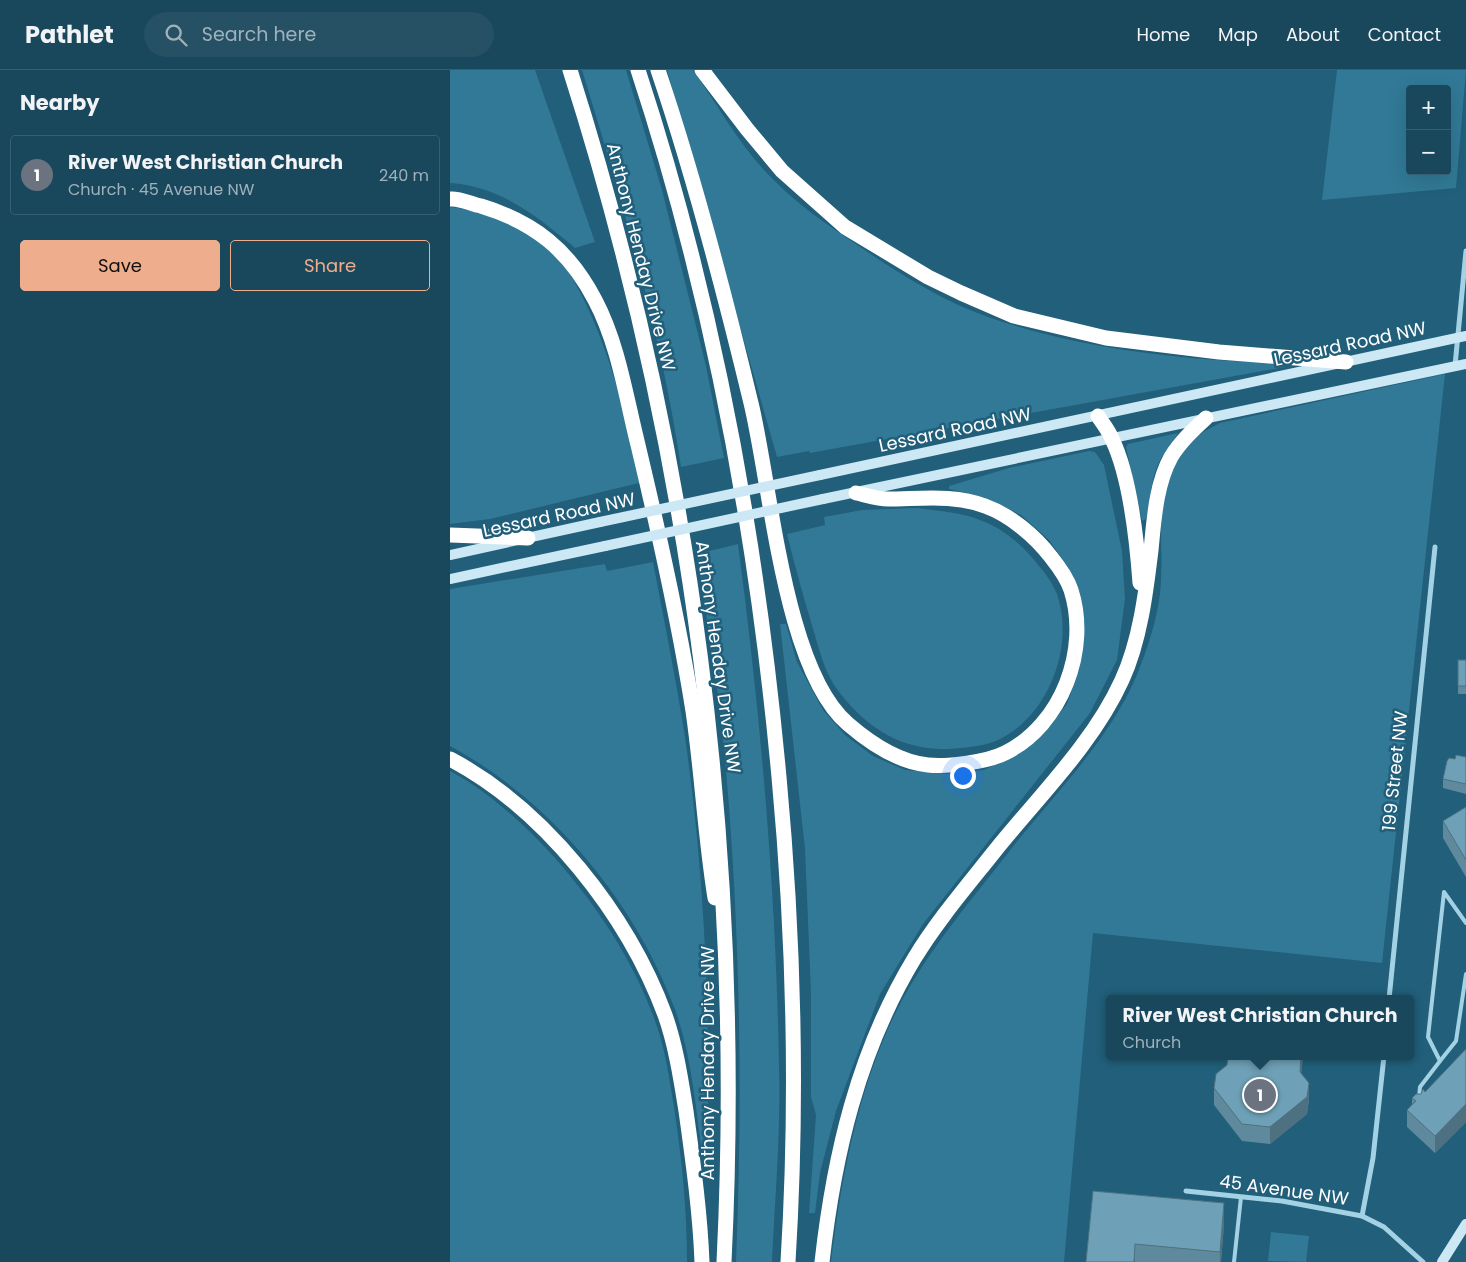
<!DOCTYPE html>
<html lang="en">
<head>
<meta charset="utf-8">
<style>
  body { margin:0; font-family:Poppins,sans-serif; background:#265165; color:#f1f3f6 }
  .controls { position:absolute; right:15px; top:15px; display:grid; overflow:hidden; border-radius:5px; box-shadow:0 5px 20px #0002 }
  .controls button { width:45px; height:45px; display:grid; place-items:center; padding:0; border:0; border-bottom:1px solid #375f72; background:#19475c; color:#f1f3f6; font:25px sans-serif }
  .you { position:absolute; left:512px; top:705px; width:18px; height:18px; margin:-12px; border:4px solid #fff; border-radius:50%; background:#1a73e8; box-shadow:0 0 0 8px #1a73e833 }
  .badge { display:grid; place-items:center; width:32px; height:32px; border-radius:50%; background:#eead8d; color:#fff; font-size:16px; font-weight:700 }
  .pin { position:absolute; translate:-50% -50%; border:2px solid #fff; box-shadow:0 1px 5px #0006 }
  .popup { position:absolute; left:656px; top:925px; width:308px; height:65px; box-sizing:border-box; display:grid; place-content:center; border-radius:5px; background:#19475c; filter:drop-shadow(0 1px 4px #0005); font-size:16px; white-space:nowrap; color:#9fb2bb }
  .popup b { font-size:19px; color:#f1f3f6 }
  .popup::after { content:''; position:absolute; left:50%; top:100%; margin-left:-10px; border:10px solid transparent; border-top-color:#19475c }
  .list { margin:0; padding:0; list-style:none }
  h2 { display:flex; justify-content:space-between; align-items:center; height:65px; margin:0; padding:0 20px; font-size:21px }
  h2 small { font-size:16px; font-weight:400; color:#9fb2bb }
  .list li { display:grid; grid-template-columns:32px 1fr auto; gap:15px; align-items:center; box-sizing:border-box; height:80px; margin:0 10px 10px; padding:0 10px; border:1px solid #375f72; border-radius:5px }
  .list b { display:block; font-size:19px; white-space:nowrap }
  .list p { margin:0; font-size:16px; white-space:nowrap; color:#9fb2bb }
  .list em { font-size:16px; font-style:normal; color:#9fb2bb }
  .actions { display:flex; gap:10px; padding:15px 20px }
  .actions a { flex:1; padding:11px 0; border:1px solid #eead8d; border-radius:5px; text-align:center; font-size:18px; color:#eead8d }
  .actions .main { background:#eead8d; color:#111 }
  .icon { flex:none; width:28px; height:28px; fill:none; stroke:currentColor; stroke-width:2; stroke-linecap:round; stroke-linejoin:round }
  .map { position:relative; flex:none; width:1016px; height:1192px; overflow:hidden }
  header { display:flex; align-items:center; gap:30px; box-sizing:border-box; height:70px; padding:0 25px; background:#19475c; border-bottom:1px solid #375f72 }
  header strong { font-size:24px }
  nav { display:flex; gap:28px; margin-inline-start:auto; font-size:18px }
  .search { width:350px; height:45px; background:#265165; display:flex; align-items:center; gap:12px; box-sizing:border-box; padding:0 18px; border-radius:28px; color:#9fb2bb; font-size:19px }
  main { display:flex }
  aside { flex:1; background:#19475c }
  .map>svg:first-child { display:block }
  .green { fill:#317996; fill-rule:evenodd }
  .lines { fill:none; stroke-linecap:round; stroke-linejoin:round }
  .lane { stroke:#a3d2e5; stroke-width:4 }
  .street { stroke:#a3d2e5; stroke-width:5 }
  .secondary { stroke:#cce8f5; stroke-width:10 }
  .highway { stroke:#fff; stroke-width:15 }
  .secondary-bridge { stroke:#cce8f5; stroke-width:10 }
  .wall { fill:#5f8a9d }
  .shaded-wall { fill:#4d7180 }
  .building { fill:#6ea1b7; stroke:#4d7180 }
  .labels { text-anchor:middle; stroke-width:5; stroke-linejoin:round; paint-order:stroke }
  .street-label { font-size:18px; fill:#fff; stroke:#215f7a }
</style>
</head>
<body>
<header>
<strong>Pathlet</strong>
<div class="search"><svg class="icon" aria-label="search" viewBox="0 0 24 24"><circle cx="10" cy="10" r="6"/><path d="M15 15l6 6"/></svg>Search here</div>
<nav><a>Home</a><a>Map</a><a>About</a><a>Contact</a></nav>
</header>
<main>
<aside>
<h2>Nearby<small></small></h2>
<ul class="list">
<li><span class="badge" style="background:#6b7280">1</span><div><b>River West Christian Church</b><p>Church · 45 Avenue NW</p></div><em>240 m</em></li>
</ul>
<div class="actions"><a class="main">Save</a><a>Share</a></div>
</aside>
<div class="map">
<svg width="1016" height="1192" viewBox="0 0 1016 1192">
  <rect width="100%" height="100%" fill="#215f7a"/>
  <g class="green">
    <path d="M0,0H85L145,172L125,178C88,147 50,116 0,113Z"/>
    <path d="M132,0H176L212,120L256,296L274,388L231,397C211,263 172,130 132,0Z"/>
    <path d="M217,0H243C267,34 287,71 315,101C343,131 370,150 403,172C445,201 490,230 538,247C630,279 731,290 828,293L833,294L835,297L360,383L359,381L327,387Z"/>
    <path d="M887,0H1016L1006,118L872,130ZM960,19H997V101H960Z"/>
    <path d="M0,137C37,141 78,157 106,183C116,193 123,210 130,222C161,282 175,347 193,412L40,449L0,454Z"/>
    <path d="M995,304L932,893L643,863L614,1192H381C391,1108 409,1014 448,938C479,878 524,827 565,774C606,723 660,668 686,607C698,578 710,542 711,510C714,443 696,388 770,353Z"/>
    <path d="M728,363C721,375 712,384 707,397C700,414 701,432 696,449L692,451L676,377L678,374Z"/>
    <path d="M639,381L645,382L654,395L672,481L675,529L667,590L640,643L473,854L430,924L386,1041L370,1103L365,1143H359L366,1045L361,1027V923L355,779L330,554H336L347,592L373,640L395,665L423,686L455,700L501,704L534,700L572,681L600,656L617,634L629,601L634,565L618,497L599,470L571,445L533,427L499,419V416L559,398Z"/>
    <path d="M467,438C488,441 511,442 530,450C553,458 575,477 589,496C596,504 603,514 607,524C625,576 599,646 548,670C537,675 523,677 511,678C456,685 415,659 384,615C374,599 369,579 364,562C354,529 345,497 337,464L375,455L374,447L412,440Z"/>
    <path d="M288,474C311,648 326,821 329,996C331,1061 325,1127 322,1192H286C293,1021 290,849 274,678C268,613 256,548 247,484Z"/>
    <path d="M203,492C214,550 226,609 235,667C255,806 261,950 257,1090H253C246,1041 242,989 226,942C186,833 102,731 0,676V519L155,494L157,501Z"/>
    <path d="M0,701C39,722 75,755 105,788C147,836 182,888 204,948C215,976 219,1008 224,1037C232,1090 237,1139 237,1192H0Z"/>
    <path d="M821,1162L859,1166L856,1192L818,1191Z"/>
  </g>
  <g class="lines">
    <g class="lane">
      <path d="M990,991L1006,971L1016,904"/>
      <path d="M969,1027L970,1017L990,991L978,967L994,822L1016,853"/>
      <path d="M784,1192L791,1127"/>
    </g>
    <g class="street">
      <path d="M1005,296L1016,181"/>
      <path d="M939,929L985,477"/>
      <path d="M736,1121L832,1131L912,1146L934,1157L973,1192"/>
      <path d="M912,1146L923,1088L934,986"/>
    </g>
    <g class="secondary">
      <path d="M370,405L1016,266"/>
      <path d="M373,429L1016,294"/>
      <path d="M0,485L150,452"/>
      <path d="M0,509L155,476"/>
      <path d="M992,1192L1016,1154"/>
    </g>
    <g class="highway">
      <path d="M120,0C243,385 294,788 274,1192"/>
      <path d="M188,0C263,228 307,468 329,707C344,868 348,1030 338,1192"/>
      <path d="M208,0C245,109 274,221 301,333C321,415 334,600 398,654C420,673 448,692 478,695C498,697 537,692 555,683C612,655 640,579 621,520C617,508 609,497 601,487C585,466 560,445 535,436C504,424 470,429 438,429C427,429 416,425 406,423"/>
      <path d="M252,0L297,59L332,101L395,157L478,207L511,223L564,246L656,268L769,282L896,292"/>
      <path d="M0,129C10,128 21,134 31,136C84,152 119,180 145,230C168,273 176,327 188,375C209,463 229,552 243,641C252,703 255,766 265,828"/>
      <path d="M648,346C653,354 659,361 662,369C680,406 687,472 690,513"/>
      <path d="M0,465L78,468"/>
      <path d="M0,689C95,739 178,845 215,945C226,976 231,1010 236,1041C243,1092 250,1141 252,1192"/>
      <path d="M372,1192C384,1085 408,982 464,889C487,851 517,816 544,782C588,727 643,674 672,610C690,571 696,522 701,480C704,450 706,414 721,387C730,372 743,360 756,348"/>
    </g>
    <g class="secondary-bridge">
      <path d="M150,452L370,405"/>
      <path d="M155,476L373,429"/>
    </g>
  </g>
  <g class="wall">
    <rect x="1008" y="590" width="8" height="34"/>
    <path d="M1016,687V724L993,718V709L1005,689Z"/>
    <path d="M1016,737V807L993,768V751Z"/>
    <path d="M1016,979V1052L985,1083L957,1057V1040L962,1034V1028L975,1022Z"/>
    <path d="M778,986H853L851,1004L859,1030L857,1044L820,1074L792,1071L764,1035V1018L777,995Z"/>
    <path d="M643,1121L774,1154L771,1192H636Z"/>
  </g>
  <g class="shaded-wall">
    <path d="M851,986H853L850,1019V1002Z"/>
    <path d="M859,1013V1030L857,1044L820,1074V1057Z"/>
    <path d="M1016,1034V1052L985,1083V1066Z"/>
    <path d="M774,1133V1154L771,1192H770V1182Z"/>
    <path d="M685,1174V1192H684Z"/>
  </g>
  <g class="building">
    <rect x="1008" y="590" width="8" height="26"/>
    <path d="M1006,685L1016,687V714L993,709L997,691L999,688L1005,689Z"/>
    <path d="M1016,737V790L993,751Z"/>
    <path d="M1016,979V1034L985,1066L957,1040L966,1031L962,1028L966,1024H971L973,1019L975,1022Z"/>
    <path d="M778,986H851L850,1002L859,1013L857,1027L820,1057L792,1054L764,1018L766,1004L777,995Z"/>
    <path d="M643,1121L774,1133L770,1182L685,1174L684,1192H636Z"/>
  </g>
  <g class="labels">
    <g class="street-label">
      <text transform="translate(191 187) rotate(76)" y="6">Anthony Henday Drive NW</text>
      <text transform="translate(900 274) rotate(-12)" y="6">Lessard Road NW</text>
      <text transform="translate(505 360) rotate(-12)" y="6">Lessard Road NW</text>
      <text transform="translate(109 445) rotate(-12)" y="6">Lessard Road NW</text>
      <text transform="translate(268 587) rotate(82)" y="6">Anthony Henday Drive NW</text>
      <text transform="translate(945 701) rotate(-84)" y="6">199 Street NW</text>
      <text transform="translate(258 993) rotate(-90)" y="6">Anthony Henday Drive NW</text>
      <text transform="translate(834 1120) rotate(8)" y="6">45 Avenue NW</text>
    </g>
  </g>
</svg>
<div class="controls">
<button>+</button>
<button>−</button>
</div>
<div class="you"></div>
<div class="pin badge" style="left:810px;top:1025px;background:#6b7280">1</div>
<div class="popup"><b>River West Christian Church</b>Church</div>
</div>
</main>
</body>
</html>
